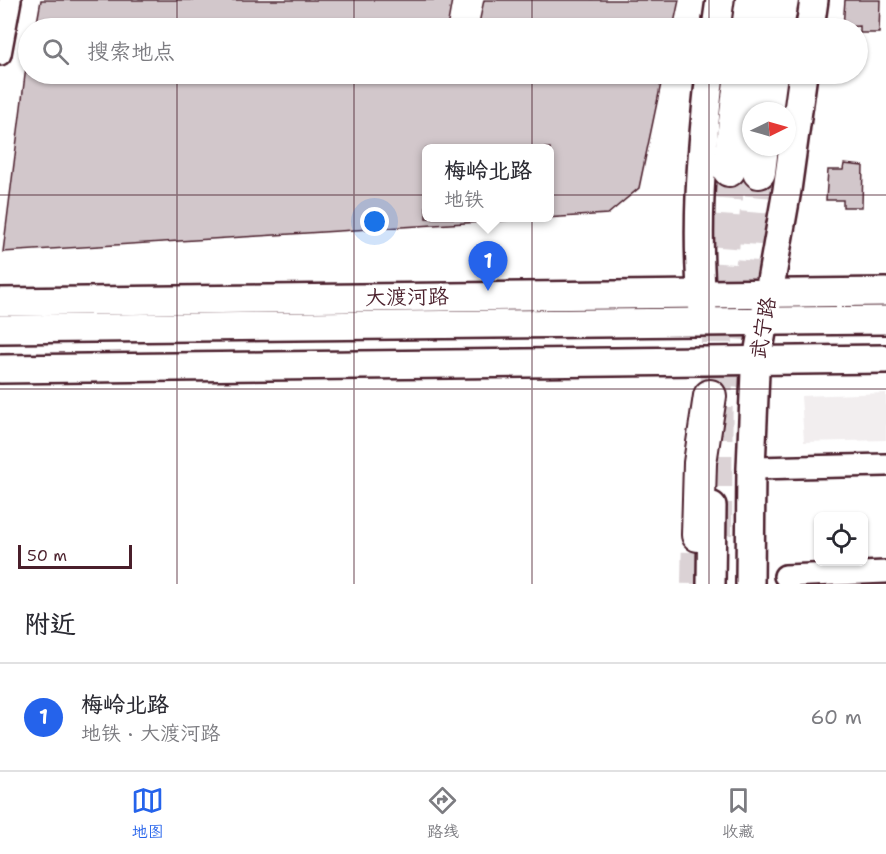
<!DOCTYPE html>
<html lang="zh">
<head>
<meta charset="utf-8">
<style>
  body { margin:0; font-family:"Shantell Sans","LXGW WenKai TC",sans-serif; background:#f2f2f3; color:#2b2b33 }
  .controls { position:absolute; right:18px; bottom:18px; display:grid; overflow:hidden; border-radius:9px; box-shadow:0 2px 4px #0004 }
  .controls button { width:54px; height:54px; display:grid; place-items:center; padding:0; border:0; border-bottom:2px solid #e1e1e2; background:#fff; color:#2b2b33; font:30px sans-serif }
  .compass { position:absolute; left:742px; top:102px; width:54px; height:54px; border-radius:50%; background:#fff; box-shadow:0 2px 4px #0004; rotate:85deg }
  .scale { position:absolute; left:18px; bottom:15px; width:114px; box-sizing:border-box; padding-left:6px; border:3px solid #4a1f2b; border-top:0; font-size:16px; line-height:21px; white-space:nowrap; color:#4a1f2b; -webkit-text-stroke:4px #fff; paint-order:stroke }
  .you { position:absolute; left:375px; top:222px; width:21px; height:21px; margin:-15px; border:4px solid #fff; border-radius:50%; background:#1a73e8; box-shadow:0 0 0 9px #1a73e833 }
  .badge { display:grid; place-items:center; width:39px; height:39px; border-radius:50%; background:#2563eb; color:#fff; font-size:20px; font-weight:700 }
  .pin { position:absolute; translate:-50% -50px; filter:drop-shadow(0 2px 3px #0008) }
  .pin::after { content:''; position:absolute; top:32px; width:21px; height:18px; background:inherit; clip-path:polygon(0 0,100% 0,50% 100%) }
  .popup { position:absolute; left:422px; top:144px; width:132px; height:78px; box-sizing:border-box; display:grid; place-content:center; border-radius:9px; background:#fff; filter:drop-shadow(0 2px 4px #0005); font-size:20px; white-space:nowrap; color:#7c7c81 }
  .popup b { font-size:22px; color:#2b2b33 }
  .popup::after { content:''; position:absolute; left:50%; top:100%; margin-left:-12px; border:12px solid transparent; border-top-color:#fff }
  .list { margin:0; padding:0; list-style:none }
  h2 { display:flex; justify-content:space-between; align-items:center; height:78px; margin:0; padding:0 24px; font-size:26px }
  h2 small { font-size:20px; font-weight:400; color:#7c7c81 }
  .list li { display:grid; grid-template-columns:39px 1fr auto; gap:18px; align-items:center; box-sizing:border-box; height:108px; padding:0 24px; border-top:2px solid #e1e1e2 }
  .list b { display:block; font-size:22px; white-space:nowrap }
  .list p { margin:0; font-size:20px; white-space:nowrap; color:#7c7c81 }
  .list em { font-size:20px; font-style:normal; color:#7c7c81 }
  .icon { flex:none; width:33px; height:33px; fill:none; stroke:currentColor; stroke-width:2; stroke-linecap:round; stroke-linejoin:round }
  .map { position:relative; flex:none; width:886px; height:584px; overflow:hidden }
  .search { position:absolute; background:#fff; box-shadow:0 2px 4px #0004; left:18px; right:18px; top:18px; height:66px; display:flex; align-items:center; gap:15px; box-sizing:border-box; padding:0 21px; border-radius:33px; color:#7c7c81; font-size:22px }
  .sheet { height:186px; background:#fff }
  nav { display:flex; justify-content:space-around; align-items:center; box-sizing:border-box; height:84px; border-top:2px solid #e1e1e2; background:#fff; font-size:16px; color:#7c7c81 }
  nav a { display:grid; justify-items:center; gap:3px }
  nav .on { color:#2563eb }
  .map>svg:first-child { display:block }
  .built { fill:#f2eeef }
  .building { fill:#d2c7cb; stroke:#4a1f2b; stroke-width:1.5; fill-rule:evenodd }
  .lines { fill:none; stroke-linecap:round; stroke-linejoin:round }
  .highway-tunnel { stroke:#dbd2d5; stroke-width:32; stroke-dasharray:32 16; stroke-linecap:butt }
  .minor-casing { stroke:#4a1f2b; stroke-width:26 }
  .major-casing { stroke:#4a1f2b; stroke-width:32 }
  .highway-casing { stroke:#4a1f2b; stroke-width:36 }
  .minor { stroke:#fff; stroke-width:21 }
  .major { stroke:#fff; stroke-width:27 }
  .highway { stroke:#fff; stroke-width:32 }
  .grid { fill:none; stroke:#4a1f2b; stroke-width:1.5; stroke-opacity:0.55 }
  .labels { text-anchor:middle; stroke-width:5; stroke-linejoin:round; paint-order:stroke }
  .street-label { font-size:21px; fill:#4a1f2b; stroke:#fff }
</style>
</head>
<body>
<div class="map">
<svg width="886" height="584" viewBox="0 0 886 584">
  <rect width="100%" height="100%" fill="#fff"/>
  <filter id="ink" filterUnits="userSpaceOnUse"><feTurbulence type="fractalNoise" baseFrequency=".0167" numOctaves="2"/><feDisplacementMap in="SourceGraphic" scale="12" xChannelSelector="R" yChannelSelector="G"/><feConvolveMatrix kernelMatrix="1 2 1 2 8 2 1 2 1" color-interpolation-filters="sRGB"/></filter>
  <g filter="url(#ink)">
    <path class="built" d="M886,393V440L804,442L801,396Z"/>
    <g class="building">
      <path d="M41,0H452L447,28H36Z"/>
      <path d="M484,0H679L673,28H478Z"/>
      <path d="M845,0H880L879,33H860V26L843,27Z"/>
      <path d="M28,51V74H663L639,188L608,214L3,252ZM426,148H550V218H426Z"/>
      <path d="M844,164L863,166L862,207H843V200H826L828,170H843Z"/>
    </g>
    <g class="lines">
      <g class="highway-tunnel">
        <path d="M742,388L759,172"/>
        <path d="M716,535L717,334L729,170"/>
        <path d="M697,584L698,535"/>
      </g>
      <g class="minor-casing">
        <g id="minor">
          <path d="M0,54L10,0"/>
          <path d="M751,468L886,465"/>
          <path d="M785,576L886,572"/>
        </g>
      </g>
      <g class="major-casing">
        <g id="major">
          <path d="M716,28L720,0"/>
          <path d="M810,28L814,0"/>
          <path d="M0,302L886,292"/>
          <path d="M703,312C695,232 701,153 710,74"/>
          <path d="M0,329L886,320"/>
          <path d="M0,369L886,359"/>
          <path d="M711,584L712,506"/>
          <path d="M750,584L751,468L755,372L787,190L803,74"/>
        </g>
      </g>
      <g class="highway-casing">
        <g id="highway">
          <path d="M748,28L752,0"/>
          <path d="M777,28L782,0"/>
          <path d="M766,111L771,74"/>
          <path d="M729,170L741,74"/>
          <path d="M759,172L762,147"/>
          <path d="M698,535L700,463L710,396"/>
        </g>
      </g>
      <use href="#minor" class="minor"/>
      <use href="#major" class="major"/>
      <use href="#highway" class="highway"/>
    </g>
  </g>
  <path class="grid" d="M177,0V28M354,0V28M532,0V28M709,0V28M177,74V584M354,74V584M532,74V584M709,74V584M0,195H886M0,389H886"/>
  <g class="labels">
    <g class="street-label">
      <text transform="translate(407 297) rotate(-1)" y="7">大渡河路</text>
      <text transform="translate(763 328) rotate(-80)" y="7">武宁路</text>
    </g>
  </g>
</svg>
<div class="controls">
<button><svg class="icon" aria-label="locate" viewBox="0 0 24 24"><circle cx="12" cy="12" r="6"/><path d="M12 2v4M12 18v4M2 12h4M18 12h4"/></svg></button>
</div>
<svg class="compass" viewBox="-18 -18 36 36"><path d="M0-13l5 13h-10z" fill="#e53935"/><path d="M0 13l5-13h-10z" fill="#7c7c81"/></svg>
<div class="scale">50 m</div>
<div class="you"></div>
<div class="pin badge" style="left:488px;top:291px">1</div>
<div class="popup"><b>梅岭北路</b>地铁</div>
<div class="search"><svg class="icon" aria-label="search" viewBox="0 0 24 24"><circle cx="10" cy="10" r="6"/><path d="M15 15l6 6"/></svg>搜索地点</div>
</div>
<section class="sheet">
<h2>附近<small></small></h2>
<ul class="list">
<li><span class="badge">1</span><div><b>梅岭北路</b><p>地铁 · 大渡河路</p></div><em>60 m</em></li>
</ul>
</section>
<nav>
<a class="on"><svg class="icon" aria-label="map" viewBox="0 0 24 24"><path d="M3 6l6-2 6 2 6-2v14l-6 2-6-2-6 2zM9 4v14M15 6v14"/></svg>地图</a>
<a><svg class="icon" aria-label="directions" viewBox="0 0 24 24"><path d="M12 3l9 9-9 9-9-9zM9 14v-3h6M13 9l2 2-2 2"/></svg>路线</a>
<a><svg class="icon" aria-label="saved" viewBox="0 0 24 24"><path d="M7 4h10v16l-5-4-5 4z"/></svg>收藏</a>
</nav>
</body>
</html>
